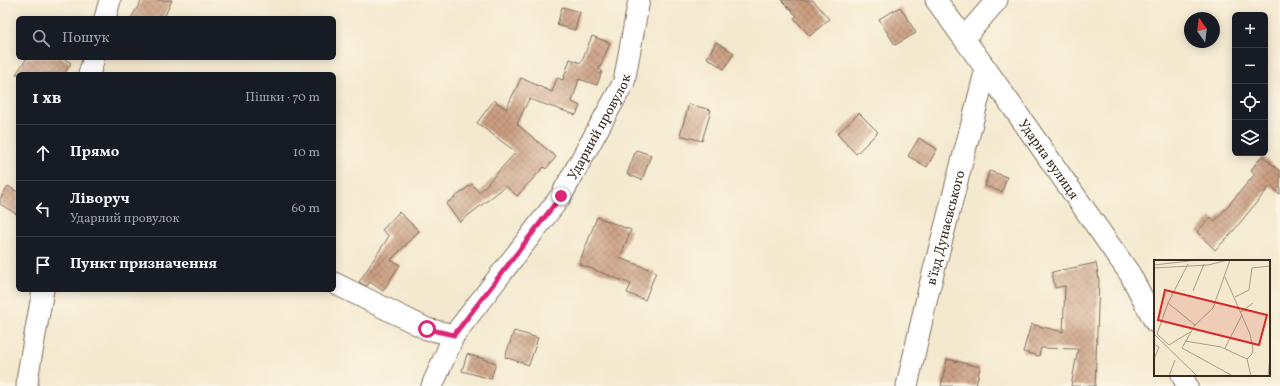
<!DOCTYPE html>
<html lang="uk">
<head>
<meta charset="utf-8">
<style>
  body { margin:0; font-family:Vollkorn,serif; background:#242831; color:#f1f3f6 }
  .controls { position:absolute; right:12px; top:12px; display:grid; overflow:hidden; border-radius:6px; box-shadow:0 2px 10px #0003 }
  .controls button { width:36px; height:36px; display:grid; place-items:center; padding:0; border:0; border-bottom:1px solid #363941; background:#171b24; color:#f1f3f6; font:20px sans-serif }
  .compass { position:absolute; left:1184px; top:12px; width:36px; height:36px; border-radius:50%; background:#171b24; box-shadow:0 2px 10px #0003; rotate:346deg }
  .stop { position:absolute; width:12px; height:12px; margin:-9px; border:3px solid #db2777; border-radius:50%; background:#fff }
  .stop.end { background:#db2777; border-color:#fff; box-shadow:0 1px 4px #0008 }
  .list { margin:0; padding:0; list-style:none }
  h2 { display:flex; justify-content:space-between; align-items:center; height:52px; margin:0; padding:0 16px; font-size:17px }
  h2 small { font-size:13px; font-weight:400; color:#9ea1a6 }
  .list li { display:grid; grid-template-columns:26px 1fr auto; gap:12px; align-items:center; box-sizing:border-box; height:56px; padding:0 16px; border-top:1px solid #363941 }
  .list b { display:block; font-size:15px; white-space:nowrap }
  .list p { margin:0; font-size:13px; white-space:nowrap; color:#9ea1a6 }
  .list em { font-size:13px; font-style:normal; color:#9ea1a6 }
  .icon { flex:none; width:22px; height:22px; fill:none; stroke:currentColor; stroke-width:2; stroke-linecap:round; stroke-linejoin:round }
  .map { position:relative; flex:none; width:1280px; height:386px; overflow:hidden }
  .search { position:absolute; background:#171b24; box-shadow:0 2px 10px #0003; left:16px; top:16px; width:320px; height:44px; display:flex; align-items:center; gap:10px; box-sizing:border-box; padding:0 14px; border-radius:6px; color:#9ea1a6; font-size:15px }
  .panel { position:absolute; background:#171b24; box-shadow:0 2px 10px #0003; left:16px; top:72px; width:320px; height:220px; border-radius:6px }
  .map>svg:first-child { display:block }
  .building { fill:url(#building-cross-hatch) }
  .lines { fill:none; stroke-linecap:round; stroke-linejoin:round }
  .street-casing { stroke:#7c6d5c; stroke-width:23 }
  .street { stroke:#fff; stroke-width:21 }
  .route { stroke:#db2777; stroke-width:5 }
  .labels { text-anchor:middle; stroke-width:3; stroke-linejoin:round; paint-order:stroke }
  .street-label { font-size:14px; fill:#3b2a1e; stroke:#fcf5e5 }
  .inset-road { fill:none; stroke:#aa9d88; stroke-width:1 }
  .view { fill:#d62828; fill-opacity:0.15; stroke:#d62828; stroke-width:2 }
  .inset-edge { fill:none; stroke:#3b2a1e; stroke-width:2 }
</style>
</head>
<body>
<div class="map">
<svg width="1280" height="386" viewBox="0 0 1280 386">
  <defs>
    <pattern id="building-cross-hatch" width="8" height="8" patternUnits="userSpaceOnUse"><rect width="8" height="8" fill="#ca9e81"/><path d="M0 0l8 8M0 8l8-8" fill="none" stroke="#a58169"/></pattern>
  </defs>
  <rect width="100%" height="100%" fill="#fcf5e5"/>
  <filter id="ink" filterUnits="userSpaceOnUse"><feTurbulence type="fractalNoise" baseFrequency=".025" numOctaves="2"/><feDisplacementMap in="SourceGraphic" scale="8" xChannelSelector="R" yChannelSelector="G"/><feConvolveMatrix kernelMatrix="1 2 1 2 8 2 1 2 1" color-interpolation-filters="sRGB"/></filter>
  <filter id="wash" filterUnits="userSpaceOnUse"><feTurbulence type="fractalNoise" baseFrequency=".012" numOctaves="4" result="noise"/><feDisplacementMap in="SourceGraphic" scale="16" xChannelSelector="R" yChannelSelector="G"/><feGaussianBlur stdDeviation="0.9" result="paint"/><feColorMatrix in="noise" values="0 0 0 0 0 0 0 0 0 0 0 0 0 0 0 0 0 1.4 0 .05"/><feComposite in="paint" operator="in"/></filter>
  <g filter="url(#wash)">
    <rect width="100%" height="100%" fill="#f4e9cf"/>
    <g id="blocks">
      <g class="building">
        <path d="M142,0H172L164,18H131Z"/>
        <path d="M781,0H813L829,19L810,36L794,18L797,16Z"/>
        <path d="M562,7L580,12L575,30L557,25Z"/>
        <path d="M900,7L916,33L895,45L879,19Z"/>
        <path d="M592,36L610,43L599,69L602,71L597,85L579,79L572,102L580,106L576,115L529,99L517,124L556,157L546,169L544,167L517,196L506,186L460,222L446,204L472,184L479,193L516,152L477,123L494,100L506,109L521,78L552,92L557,78L563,80L570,59L581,63Z"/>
        <path d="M716,42L734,53L724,69L707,58Z"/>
        <path d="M27,58H63L71,63L64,74H16Z"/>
        <path d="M689,104L711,110L702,141L680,135Z"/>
        <path d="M859,113L878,132L856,154L837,134Z"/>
        <path d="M919,138L937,149L927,167L908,156Z"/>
        <path d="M636,150L651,155L642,180L627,174Z"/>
        <path d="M1262,156L1280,171V194L1270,186L1230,235L1215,250L1197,232L1211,217L1215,221L1255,174L1251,170Z"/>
        <path d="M989,171L1007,177L1002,192L985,186Z"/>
        <path d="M8,186L18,192V215L0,204V199Z"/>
        <path d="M399,212L419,231L391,260L400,265L383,291L370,282L367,286L359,282L389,236L382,230Z"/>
        <path d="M597,217L631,230L620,258L656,272L645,300L627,293L631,284L579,264Z"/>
        <path d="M1096,263L1099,280L1095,386H1071L1078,349L1041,348L1039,356L1023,352L1031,324L1063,332L1065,286L1055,288L1052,272Z"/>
        <path d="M514,331L538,338L529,365L505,357Z"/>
        <path d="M467,354L496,363L491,379L462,371Z"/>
        <path d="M947,359L980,367L976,386H941Z"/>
      </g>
    </g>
  </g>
  <g filter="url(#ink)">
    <use href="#blocks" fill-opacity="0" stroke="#7c6d5c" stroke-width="1"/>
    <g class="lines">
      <g class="street-casing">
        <g id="street">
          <path id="s1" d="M936,0L986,69L1130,274L1155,322"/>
          <path d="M105,18L110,0"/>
          <path d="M964,38L997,0"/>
          <path d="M89,74L94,58"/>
          <path d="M334,283L427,329L454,335"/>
          <path d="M1182,375L1187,386"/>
          <path d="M27,386L28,374L43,290"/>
          <path id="s2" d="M432,386L454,335L561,196L624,82L639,0"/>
          <path id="s3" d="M907,386L928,293L986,69"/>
        </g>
      </g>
      <use href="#street" class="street"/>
    </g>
  </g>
  <g class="lines" filter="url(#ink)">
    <path class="route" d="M427,329L454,335L561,196"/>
  </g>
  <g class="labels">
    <g class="street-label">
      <text dy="5" stroke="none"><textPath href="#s2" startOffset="310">Ударний провулок</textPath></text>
      <text dy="5" stroke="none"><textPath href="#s1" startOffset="195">Ударна вулиця</textPath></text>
      <text dy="5" stroke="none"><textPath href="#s3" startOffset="163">в'їзд Дунаєвського</textPath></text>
    </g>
  </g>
  <g transform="translate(1154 260)">
    <rect width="116" height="116" fill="#f4e9cf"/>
    <path class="inset-road" d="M76,0L59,48L41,65L28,88L79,116M34,4L14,43L3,74L15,85L36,72M0,5L44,0M0,8L54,5L74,0M71,17L96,74L99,89L98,94L93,99L97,116M39,31L50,4M81,37L95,30L98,8L116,6M14,43L41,65M87,52L99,43M0,74L43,116M31,81L67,87L93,99M0,84L5,87L0,99M71,88L88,55M15,116L21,100M114,116L116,98"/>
    <path class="view" d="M11,30L113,55L105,85L4,60Z"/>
    <rect width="116" height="116" class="inset-edge"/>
  </g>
</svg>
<div class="controls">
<button>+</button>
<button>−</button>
<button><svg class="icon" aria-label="locate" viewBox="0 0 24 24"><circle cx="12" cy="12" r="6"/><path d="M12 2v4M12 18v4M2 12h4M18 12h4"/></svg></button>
<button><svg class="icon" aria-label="layers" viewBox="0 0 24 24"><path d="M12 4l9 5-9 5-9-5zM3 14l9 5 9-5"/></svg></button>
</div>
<svg class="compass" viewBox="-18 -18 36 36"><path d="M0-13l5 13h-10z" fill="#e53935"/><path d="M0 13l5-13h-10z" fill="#9ea1a6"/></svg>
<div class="stop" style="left:427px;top:329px"></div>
<div class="stop end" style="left:561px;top:196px"></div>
<div class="search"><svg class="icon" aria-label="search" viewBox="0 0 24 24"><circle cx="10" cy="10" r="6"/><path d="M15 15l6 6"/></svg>Пошук</div>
<section class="panel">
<h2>1 хв<small>Пішки · 70 m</small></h2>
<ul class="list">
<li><svg class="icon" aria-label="ahead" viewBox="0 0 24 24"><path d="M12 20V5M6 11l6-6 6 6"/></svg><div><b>Прямо</b></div><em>10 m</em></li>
<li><svg class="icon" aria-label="left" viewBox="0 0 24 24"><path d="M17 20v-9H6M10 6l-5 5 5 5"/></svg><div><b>Ліворуч</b><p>Ударний провулок</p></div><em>60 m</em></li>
<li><svg class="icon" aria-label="arrive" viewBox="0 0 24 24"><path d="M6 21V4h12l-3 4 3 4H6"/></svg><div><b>Пункт призначення</b></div></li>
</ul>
</section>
</div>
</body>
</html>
